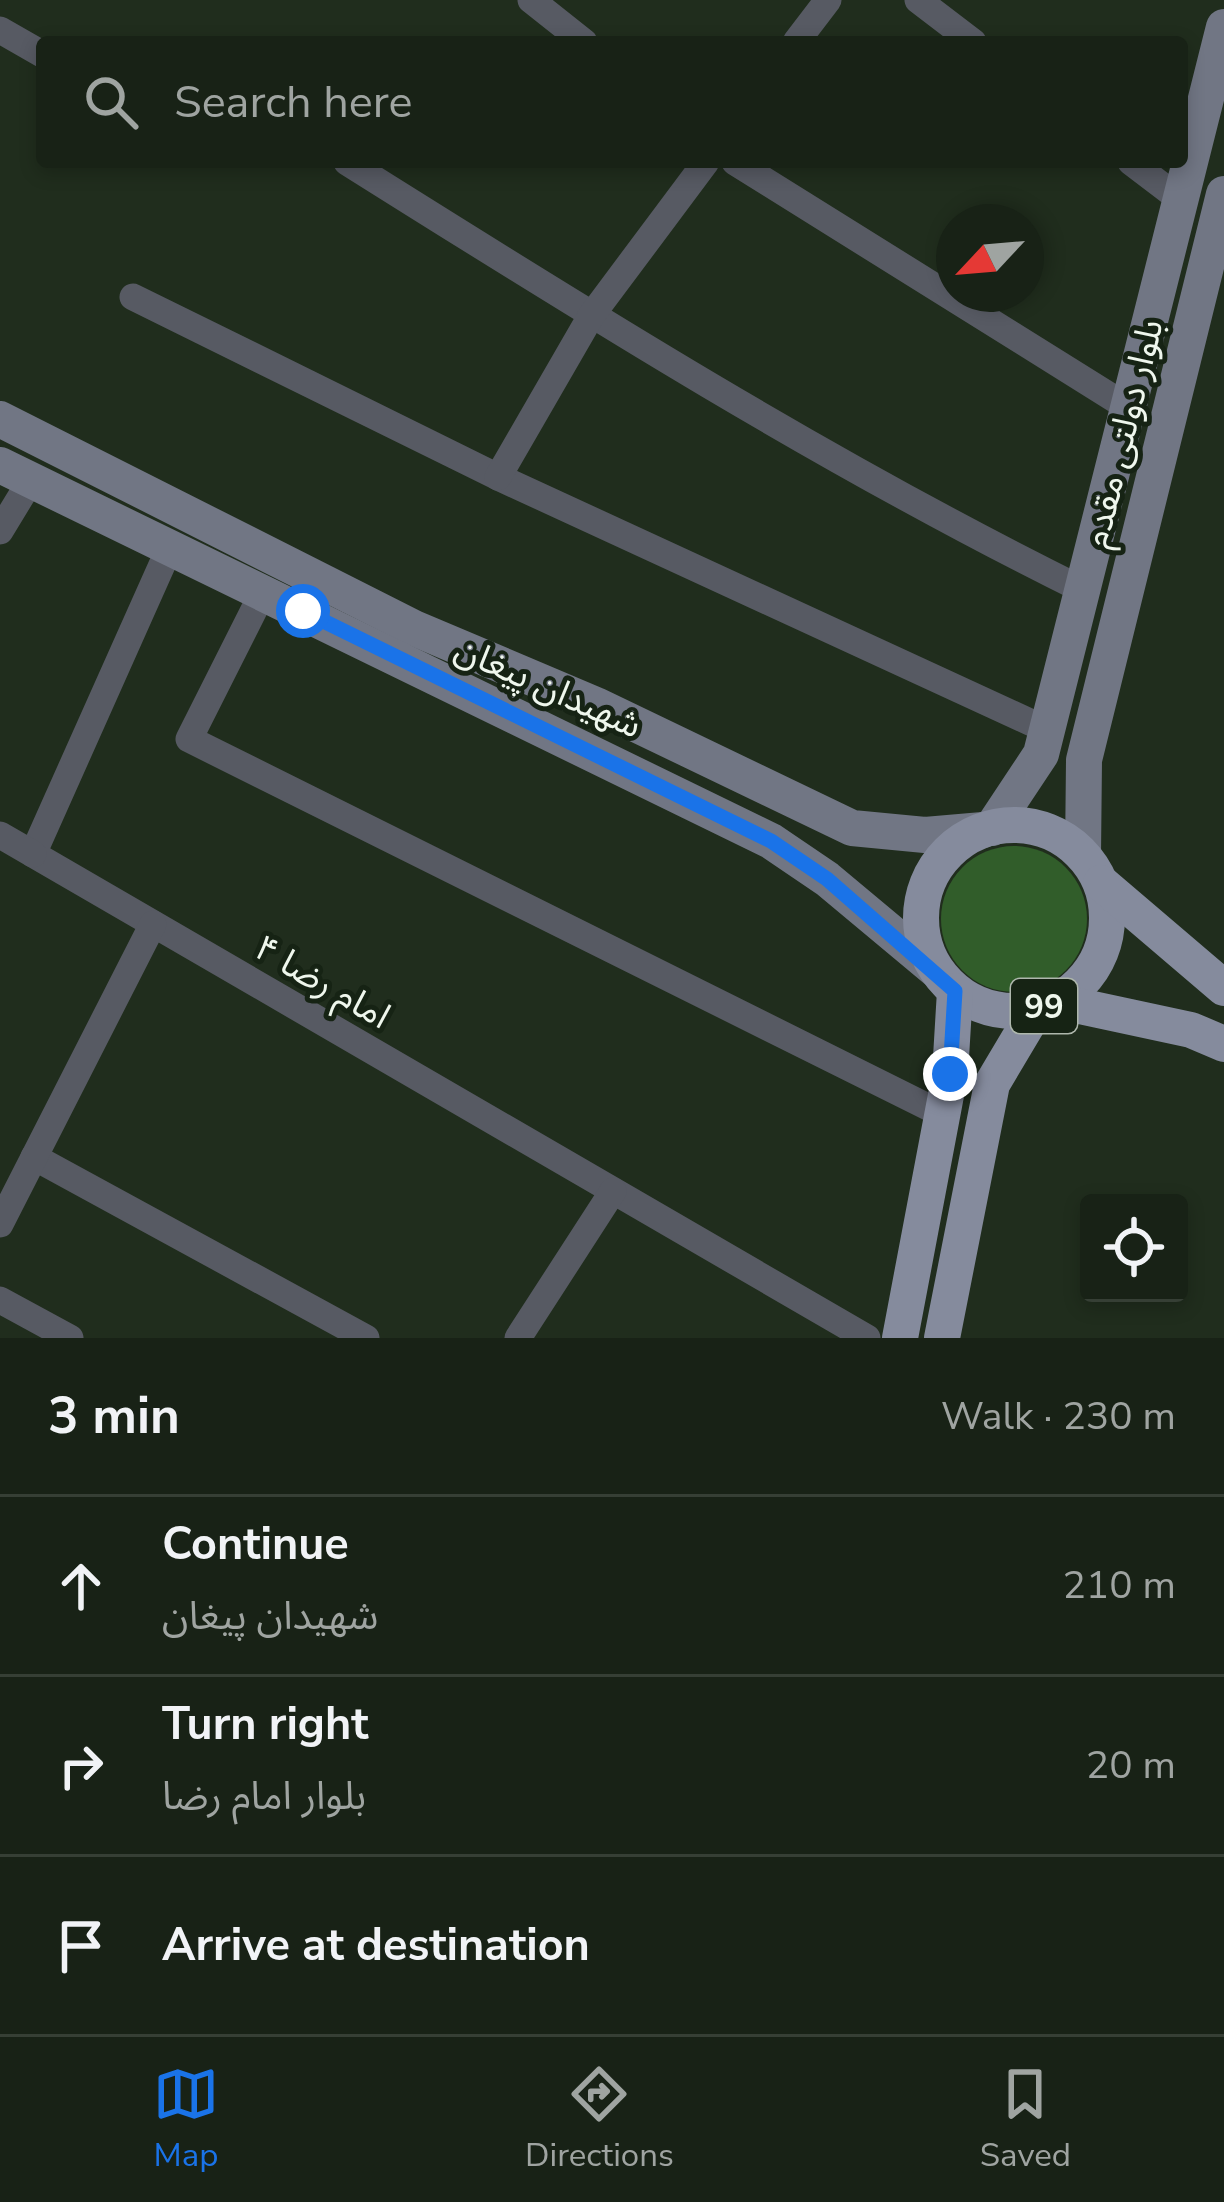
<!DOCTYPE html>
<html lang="en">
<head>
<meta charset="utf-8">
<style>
  body { margin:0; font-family:"Nunito Sans","Noto Sans Arabic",sans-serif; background:#252f23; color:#f1f3f6 }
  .controls { position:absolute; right:36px; bottom:36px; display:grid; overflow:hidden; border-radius:12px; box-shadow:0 6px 18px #0003 }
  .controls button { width:108px; height:108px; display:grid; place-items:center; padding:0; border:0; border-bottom:3px solid #363f35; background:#182216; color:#f1f3f6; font:60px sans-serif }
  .compass { position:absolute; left:936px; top:204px; width:108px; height:108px; border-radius:50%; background:#182216; box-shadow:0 6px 18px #0003; rotate:244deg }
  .stop { position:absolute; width:36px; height:36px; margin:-27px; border:9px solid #1a73e8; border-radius:50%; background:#fff }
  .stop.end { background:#1a73e8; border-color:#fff; box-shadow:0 3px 12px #0008 }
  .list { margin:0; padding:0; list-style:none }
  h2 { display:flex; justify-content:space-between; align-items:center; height:156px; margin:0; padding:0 48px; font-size:51px }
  h2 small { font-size:39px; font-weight:400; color:#9fa4a1 }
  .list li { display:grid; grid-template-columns:78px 1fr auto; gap:36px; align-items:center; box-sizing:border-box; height:180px; padding:0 48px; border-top:3px solid #363f35 }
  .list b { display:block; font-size:45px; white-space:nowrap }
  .list p { margin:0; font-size:39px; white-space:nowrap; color:#9fa4a1 }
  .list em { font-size:39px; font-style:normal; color:#9fa4a1 }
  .icon { flex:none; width:66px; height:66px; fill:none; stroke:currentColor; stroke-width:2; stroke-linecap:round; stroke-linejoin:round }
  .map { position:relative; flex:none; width:1224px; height:1338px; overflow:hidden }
  .search { position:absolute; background:#182216; box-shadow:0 6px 18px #0003; left:36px; right:36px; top:36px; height:132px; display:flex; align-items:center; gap:30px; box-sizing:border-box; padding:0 42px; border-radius:12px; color:#9fa4a1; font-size:45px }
  .sheet { height:696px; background:#182216 }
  nav { display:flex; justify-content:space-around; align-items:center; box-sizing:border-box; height:168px; border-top:3px solid #363f35; background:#182216; font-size:33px; color:#9fa4a1 }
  nav a { display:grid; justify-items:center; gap:6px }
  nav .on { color:#1a73e8 }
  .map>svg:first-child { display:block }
  .green { fill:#315d2a }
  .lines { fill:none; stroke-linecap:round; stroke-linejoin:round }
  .minor { stroke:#575a63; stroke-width:27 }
  .secondary { stroke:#717684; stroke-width:36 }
  .primary { stroke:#858b9d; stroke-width:36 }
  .route { stroke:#1a73e8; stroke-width:15 }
  .labels { text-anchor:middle; stroke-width:10; stroke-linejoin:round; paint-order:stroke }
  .shield { fill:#162314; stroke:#aeb7ac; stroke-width:3 }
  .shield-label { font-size:33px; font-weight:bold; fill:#eff7ed }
  .street-label { font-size:36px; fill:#eff7ed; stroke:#162314 }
</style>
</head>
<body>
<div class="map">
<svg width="1224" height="1338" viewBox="0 0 1224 1338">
  <rect width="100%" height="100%" fill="#202d1d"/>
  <circle class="green" cx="1014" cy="919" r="73"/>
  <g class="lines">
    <g class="minor">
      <path d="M531,0L584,42"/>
      <path d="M918,0L973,42"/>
      <path d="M0,30L42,54"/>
      <path d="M796,42L828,0"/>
      <path d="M347,162C587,313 828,464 1083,590"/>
      <path d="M735,162L1129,408"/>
      <path d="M1131,162L1181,200"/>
      <path d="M133,297L498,477L1047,730"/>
      <path d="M498,477L591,316L706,162"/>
      <path d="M0,531L31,480"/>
      <path d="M170,547L33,854L867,1338"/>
      <path d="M263,592L189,739L942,1114"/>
      <path d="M0,835L33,854"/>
      <path d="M34,1157L366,1338"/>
      <path d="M0,1224L153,924"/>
      <path d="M0,1300L70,1338"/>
      <path d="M518,1338L613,1191"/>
    </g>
    <g class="secondary">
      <path d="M0,419L414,628L596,705L852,828L925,835L983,830"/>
      <path d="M0,465L771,841L827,879L936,970"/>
      <path d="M992,828L1041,754L1224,27"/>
      <path d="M1083,855L1084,760L1224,194"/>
    </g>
    <g class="primary">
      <circle cx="1014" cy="918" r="93"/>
      <path d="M1101,883L1224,988"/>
      <path d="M1056,1001L1191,1030L1224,1044"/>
      <path d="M900,1338L950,1074L955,991"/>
      <path d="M942,1338L992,1084L1036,1010"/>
    </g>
  </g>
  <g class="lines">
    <path class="route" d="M303,611L771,841L827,879L955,991L950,1074"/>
  </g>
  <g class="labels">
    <rect class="shield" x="1011" y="979" width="66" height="54" rx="9"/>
    <g class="shield-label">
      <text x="1044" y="1018">99</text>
    </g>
    <g class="street-label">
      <text transform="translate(1122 433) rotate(-76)" y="13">بلوار دولتی مقدم</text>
      <text transform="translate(549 686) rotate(24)" y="13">شهیدان پیغان</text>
      <text transform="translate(323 981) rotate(30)" y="13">امام رضا ۴</text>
    </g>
  </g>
</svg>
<div class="controls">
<button><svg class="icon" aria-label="locate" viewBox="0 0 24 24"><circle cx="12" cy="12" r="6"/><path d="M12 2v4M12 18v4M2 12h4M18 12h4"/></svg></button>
</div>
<svg class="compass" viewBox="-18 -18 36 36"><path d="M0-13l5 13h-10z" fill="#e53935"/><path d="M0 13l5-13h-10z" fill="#9fa4a1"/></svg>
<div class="stop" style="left:303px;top:611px"></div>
<div class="stop end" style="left:950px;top:1074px"></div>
<div class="search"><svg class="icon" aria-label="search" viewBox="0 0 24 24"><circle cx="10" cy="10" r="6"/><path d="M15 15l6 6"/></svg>Search here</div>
</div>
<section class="sheet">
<h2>3 min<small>Walk · 230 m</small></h2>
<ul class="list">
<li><svg class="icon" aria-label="ahead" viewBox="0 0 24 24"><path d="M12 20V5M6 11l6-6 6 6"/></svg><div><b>Continue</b><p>شهیدان پیغان</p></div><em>210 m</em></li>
<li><svg class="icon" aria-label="right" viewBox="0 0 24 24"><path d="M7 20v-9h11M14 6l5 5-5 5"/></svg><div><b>Turn right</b><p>بلوار امام رضا</p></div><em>20 m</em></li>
<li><svg class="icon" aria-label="arrive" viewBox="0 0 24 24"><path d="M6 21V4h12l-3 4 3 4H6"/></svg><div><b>Arrive at destination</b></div></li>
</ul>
</section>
<nav>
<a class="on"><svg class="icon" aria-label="map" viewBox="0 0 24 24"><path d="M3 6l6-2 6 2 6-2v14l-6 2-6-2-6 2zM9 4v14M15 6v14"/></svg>Map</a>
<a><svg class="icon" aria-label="directions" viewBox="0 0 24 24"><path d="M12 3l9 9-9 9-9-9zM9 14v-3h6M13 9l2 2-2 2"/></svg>Directions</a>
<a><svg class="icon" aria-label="saved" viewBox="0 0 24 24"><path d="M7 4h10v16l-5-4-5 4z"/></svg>Saved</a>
</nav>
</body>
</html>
